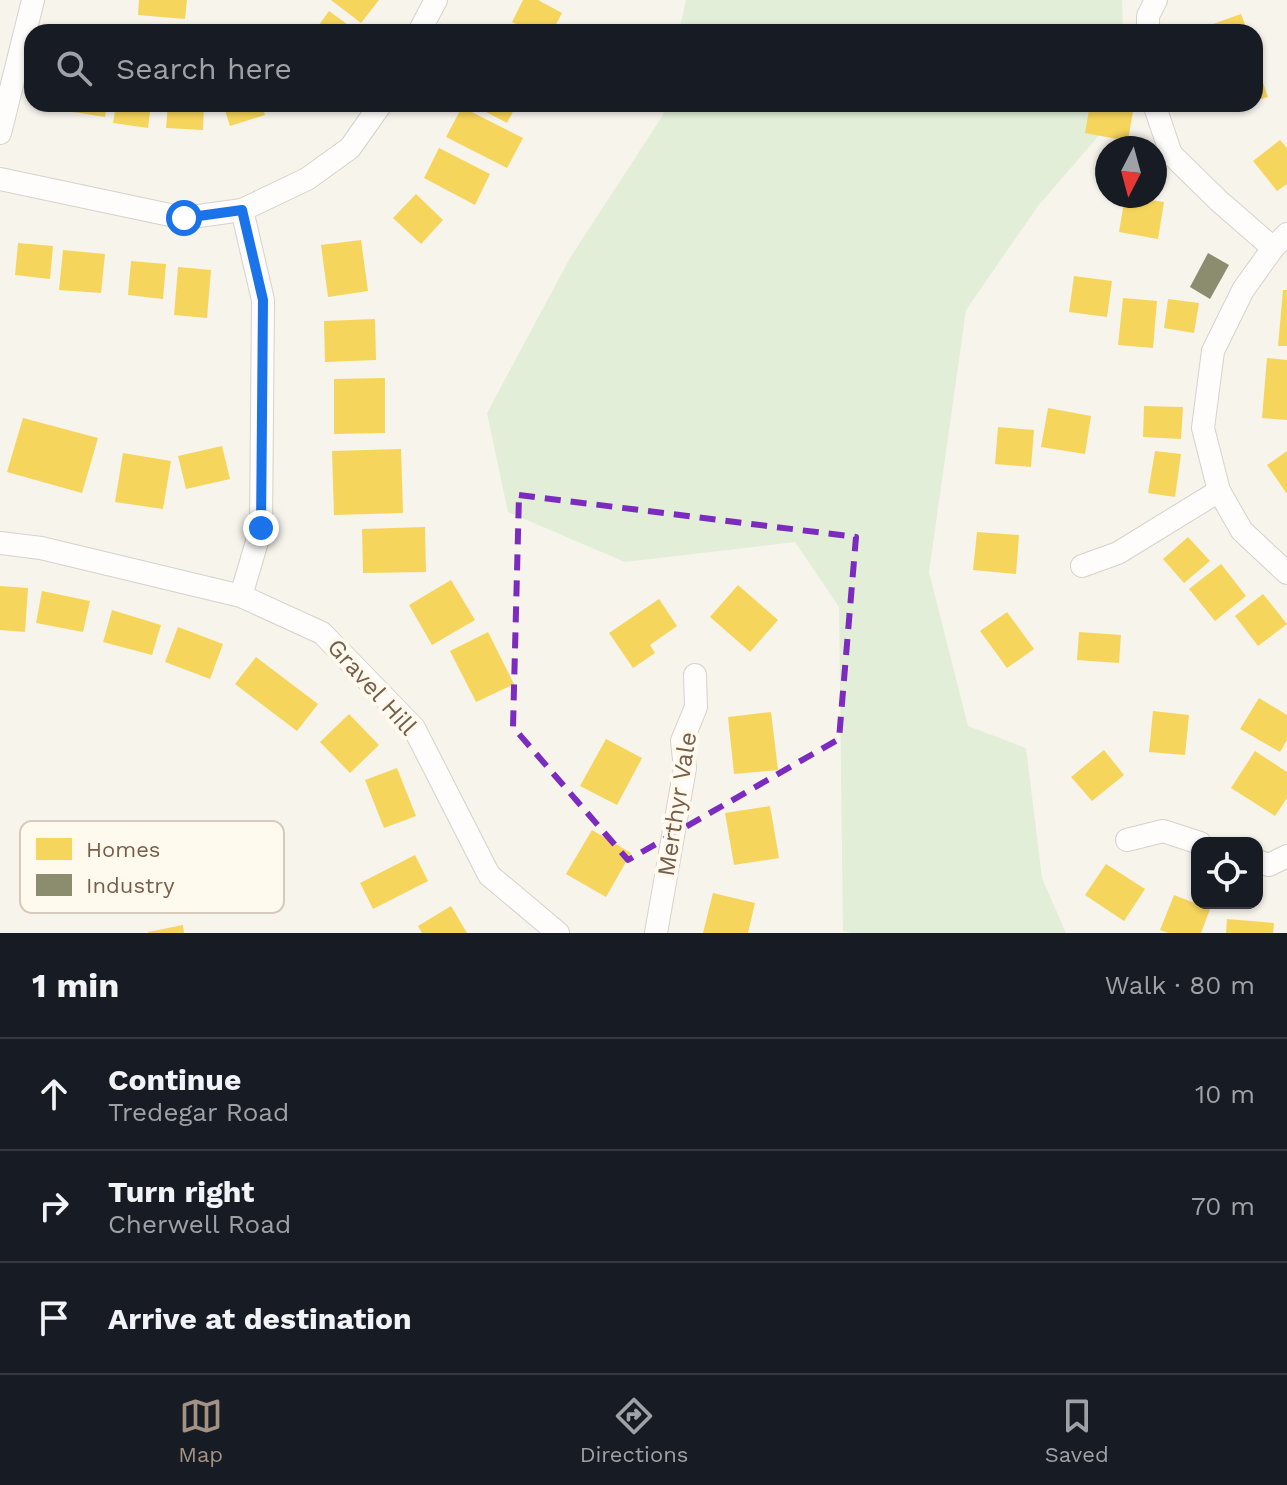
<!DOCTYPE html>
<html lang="en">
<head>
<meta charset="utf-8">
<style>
  body { margin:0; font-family:"Work Sans",sans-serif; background:#20242c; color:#f1f3f6 }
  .controls { position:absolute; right:24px; bottom:24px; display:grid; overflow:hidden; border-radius:16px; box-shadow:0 2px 6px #0004 }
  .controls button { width:72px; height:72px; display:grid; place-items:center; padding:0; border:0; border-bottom:2px solid #363941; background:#171b24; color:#f1f3f6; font:40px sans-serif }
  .compass { position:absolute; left:1095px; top:136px; width:72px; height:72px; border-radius:50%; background:#171b24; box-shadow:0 2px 6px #0004; rotate:186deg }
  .stop { position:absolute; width:24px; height:24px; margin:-18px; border:6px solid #1a73e8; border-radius:50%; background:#fff }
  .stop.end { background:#1a73e8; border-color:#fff; box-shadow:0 2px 8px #0008 }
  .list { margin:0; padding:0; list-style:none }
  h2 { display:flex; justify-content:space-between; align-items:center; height:104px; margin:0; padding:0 32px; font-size:34px }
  h2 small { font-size:26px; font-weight:400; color:#9ea1a6 }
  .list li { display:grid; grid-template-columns:52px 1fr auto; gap:24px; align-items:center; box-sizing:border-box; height:112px; padding:0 32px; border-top:2px solid #363941 }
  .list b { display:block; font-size:30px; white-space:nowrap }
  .list p { margin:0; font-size:26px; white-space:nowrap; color:#9ea1a6 }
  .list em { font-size:26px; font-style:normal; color:#9ea1a6 }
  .icon { flex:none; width:44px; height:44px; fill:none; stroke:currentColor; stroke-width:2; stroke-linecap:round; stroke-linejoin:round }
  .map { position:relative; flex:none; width:1287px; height:933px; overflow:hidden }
  .search { position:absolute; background:#171b24; box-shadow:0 2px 6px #0004; left:24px; right:24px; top:24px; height:88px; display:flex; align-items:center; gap:20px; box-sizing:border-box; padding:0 28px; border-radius:24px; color:#9ea1a6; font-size:30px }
  .sheet { height:440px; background:#171b24 }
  nav { display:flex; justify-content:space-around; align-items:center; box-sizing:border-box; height:112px; border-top:2px solid #363941; background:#171b24; font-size:22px; color:#9ea1a6 }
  nav a { display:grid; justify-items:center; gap:4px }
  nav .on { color:#a39283 }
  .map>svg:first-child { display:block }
  .green { fill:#e2eed7 }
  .homes { fill:#f6d55c }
  .industry { fill:#8c8c6e }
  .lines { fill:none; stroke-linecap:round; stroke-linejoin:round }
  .minor-casing { stroke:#d6d1ca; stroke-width:24 }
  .minor { stroke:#fefdfc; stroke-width:22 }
  .route { stroke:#1a73e8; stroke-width:10 }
  .marked { fill:none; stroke:#7b2cbf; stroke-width:6; stroke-dasharray:16 10; stroke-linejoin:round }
  .labels { text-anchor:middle; stroke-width:8; stroke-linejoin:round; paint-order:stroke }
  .street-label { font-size:24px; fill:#765e4b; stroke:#fff9ee }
  .key { fill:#fff9ee; stroke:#d6cabd; stroke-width:2 }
  .key-label { font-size:22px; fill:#765e4b }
</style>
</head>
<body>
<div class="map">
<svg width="1287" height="933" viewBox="0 0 1287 933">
  <rect width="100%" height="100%" fill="#f7f4ec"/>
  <g class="green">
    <path d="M686,0H1122L1123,32H679Z"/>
    <path d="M665,104H1126L1038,206L966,310L929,572L968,726L1026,748L1042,878L1066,933H852L843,931L839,607L795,542L625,562L508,512L487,413L570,258L663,115Z"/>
  </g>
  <g class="homes">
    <path d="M139,0H187L185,19L138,15Z"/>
    <path d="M331,0H379L361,23Z"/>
    <path d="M523,0H538L562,13L552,32H532L512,22Z"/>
    <path d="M329,11L358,32H314Z"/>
    <path d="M1241,14L1248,32H1212L1210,25Z"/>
    <path d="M1255,60L1268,97L1255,101Z"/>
    <path d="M68,104H107L105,117L67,111Z"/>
    <path d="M116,104H151L148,128L113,123Z"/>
    <path d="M168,104H204L203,130L166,128Z"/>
    <path d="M223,104H262L265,115L230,126Z"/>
    <path d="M471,104H517L507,123Z"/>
    <path d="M1090,104L1134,105L1128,141L1085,133Z"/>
    <path d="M462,107L523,138L507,168L446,137Z"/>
    <path d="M1280,140L1287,148V184L1277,191L1253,161Z"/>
    <path d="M439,148L490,174L475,205L424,178Z"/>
    <path d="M416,194L443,220L421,244L393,218Z"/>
    <path d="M1125,196L1164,202L1158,239L1119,232Z"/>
    <path d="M361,240L368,291L328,297L321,245Z"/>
    <path d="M18,243L53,246L50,279L15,275Z"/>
    <path d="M63,250L105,254L101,293L59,290Z"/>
    <path d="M131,261L166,264L163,299L128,295Z"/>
    <path d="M178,267L211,270L207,318L174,315Z"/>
    <path d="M1074,276L1112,281L1107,317L1069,312Z"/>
    <path d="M1283,290H1287V346H1278Z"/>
    <path d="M1123,298L1157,301L1153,348L1118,345Z"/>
    <path d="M1168,299L1199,303L1194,333L1164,328Z"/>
    <path d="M375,319L376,360L325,362L324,321Z"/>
    <path d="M1267,358L1287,360V420L1262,418Z"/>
    <path d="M385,378V433L334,434V379Z"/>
    <path d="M1144,406L1183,407L1181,439L1143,437Z"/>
    <path d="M1048,408L1091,416L1085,454L1041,447Z"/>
    <path d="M23,418L98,438L82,493L7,472Z"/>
    <path d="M998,427L1034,430L1031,467L995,464Z"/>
    <path d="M222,446L230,479L186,489L178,456Z"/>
    <path d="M401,449L403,513L334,515L332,451Z"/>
    <path d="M1155,451L1181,454L1175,497L1148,493Z"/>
    <path d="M1287,451V494L1267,465Z"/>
    <path d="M123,453L171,461L163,509L115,502Z"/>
    <path d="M425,527L426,572L363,573L362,529Z"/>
    <path d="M977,532L1019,535L1016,574L973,570Z"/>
    <path d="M1188,537L1210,561L1184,583L1163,559Z"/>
    <path d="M1221,564L1246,596L1215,621L1189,589Z"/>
    <path d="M451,580L475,620L432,645L409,605Z"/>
    <path d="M738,585L778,620L750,652L710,617Z"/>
    <path d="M0,586L28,588L25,632L0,630Z"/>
    <path d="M42,591L90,601L83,632L36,623Z"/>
    <path d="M1263,594L1287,624L1258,646L1235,616Z"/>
    <path d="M659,599L677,626L650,645L655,653L633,668L609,633Z"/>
    <path d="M112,610L161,625L152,655L103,642Z"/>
    <path d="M1007,612L1034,649L1007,668L980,631Z"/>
    <path d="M178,627L223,644L210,679L165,662Z"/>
    <path d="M488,632L514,684L476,702L450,651Z"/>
    <path d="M1079,632L1121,635L1119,663L1077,660Z"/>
    <path d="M256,657L318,704L297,731L235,684Z"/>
    <path d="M1259,698L1287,715V740L1280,752L1240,729Z"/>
    <path d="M1153,711L1189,715L1185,755L1149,752Z"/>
    <path d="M771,712L778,770L734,774L728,717Z"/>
    <path d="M349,714L379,745L350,773L320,742Z"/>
    <path d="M606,739L642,758L617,805L580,786Z"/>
    <path d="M1104,750L1124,775L1092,801L1071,777Z"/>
    <path d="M1255,751L1287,772V798L1275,816L1231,788Z"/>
    <path d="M397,768L416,816L384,828L365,780Z"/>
    <path d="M770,806L779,858L734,865L725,813Z"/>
    <path d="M592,830L631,853L606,897L566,874Z"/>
    <path d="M415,855L428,881L373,909L360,883Z"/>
    <path d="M1106,864L1145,889L1124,921L1085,895Z"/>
    <path d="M713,893L755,903L748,933H703Z"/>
    <path d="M1174,895L1210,909L1201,933H1169L1160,930Z"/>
    <path d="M451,906L467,933H422L418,926Z"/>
    <path d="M1227,919L1274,923L1273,933H1226Z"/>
    <path d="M183,925L184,933H148V932Z"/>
  </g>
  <path class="industry" d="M1208,253L1229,265L1210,299L1190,287Z"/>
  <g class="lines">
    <g class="minor-casing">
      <g id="minor">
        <path d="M419,32L436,0"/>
        <path d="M1148,32V16L1156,0"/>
        <path d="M1154,104L1171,154L1219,201L1273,248"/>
        <path d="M0,133L33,0"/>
        <path d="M0,179L184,218L242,210L307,179L350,148L381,104"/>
        <path d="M1287,234L1273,248L1243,290L1213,351L1203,428L1219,491L1242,531L1287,573"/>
        <path d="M0,543L41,548L241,596L322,633L414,728L489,875L558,933"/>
        <path d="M1082,566L1118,553L1219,491"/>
        <path d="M241,596L261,528L263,300L242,210"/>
        <path d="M1127,840L1163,831L1200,843"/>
        <path d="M1257,861L1269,865L1287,856"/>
        <path d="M656,933L685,768L682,741L696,707L695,675"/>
      </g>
    </g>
    <use href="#minor" class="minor"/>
  </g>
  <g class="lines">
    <path class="route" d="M184,218L242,210L263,300L261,528"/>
  </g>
  <path class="marked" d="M519,495L856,537L839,739L628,860L513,727Z"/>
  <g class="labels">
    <g class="street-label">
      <text transform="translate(372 687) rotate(48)" y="8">Gravel Hill</text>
      <text transform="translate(677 804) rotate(-81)" y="8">Merthyr Vale</text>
    </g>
  </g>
  <rect x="20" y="821" width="264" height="92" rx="12" class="key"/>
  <rect x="36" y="838" width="36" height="22" fill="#f6d55c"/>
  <rect x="36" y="874" width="36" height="22" fill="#8c8c6e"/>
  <g class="key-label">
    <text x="86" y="857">Homes</text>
    <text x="86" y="893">Industry</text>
  </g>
</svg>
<div class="controls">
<button><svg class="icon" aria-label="locate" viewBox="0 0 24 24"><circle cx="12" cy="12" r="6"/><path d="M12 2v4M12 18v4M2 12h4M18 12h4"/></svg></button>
</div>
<svg class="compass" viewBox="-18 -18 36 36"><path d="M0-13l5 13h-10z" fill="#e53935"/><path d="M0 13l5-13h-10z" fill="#9ea1a6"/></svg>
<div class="stop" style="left:184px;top:218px"></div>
<div class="stop end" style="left:261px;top:528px"></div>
<div class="search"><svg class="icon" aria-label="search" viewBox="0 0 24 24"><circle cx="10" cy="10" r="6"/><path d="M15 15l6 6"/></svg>Search here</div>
</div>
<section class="sheet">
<h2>1 min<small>Walk · 80 m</small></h2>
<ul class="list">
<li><svg class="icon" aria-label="ahead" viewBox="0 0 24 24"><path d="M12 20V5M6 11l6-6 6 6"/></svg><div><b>Continue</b><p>Tredegar Road</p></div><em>10 m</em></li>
<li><svg class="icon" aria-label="right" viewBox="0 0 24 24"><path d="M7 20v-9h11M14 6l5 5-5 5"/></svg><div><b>Turn right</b><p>Cherwell Road</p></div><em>70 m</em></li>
<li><svg class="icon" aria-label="arrive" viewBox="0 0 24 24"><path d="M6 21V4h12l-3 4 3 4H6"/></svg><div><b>Arrive at destination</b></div></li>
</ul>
</section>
<nav>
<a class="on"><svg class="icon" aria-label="map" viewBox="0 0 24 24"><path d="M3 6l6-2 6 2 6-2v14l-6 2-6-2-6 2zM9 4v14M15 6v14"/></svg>Map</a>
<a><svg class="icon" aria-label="directions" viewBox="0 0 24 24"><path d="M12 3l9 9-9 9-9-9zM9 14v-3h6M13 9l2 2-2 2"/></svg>Directions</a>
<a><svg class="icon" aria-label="saved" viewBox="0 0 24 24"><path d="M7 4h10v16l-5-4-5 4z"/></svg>Saved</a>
</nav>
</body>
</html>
